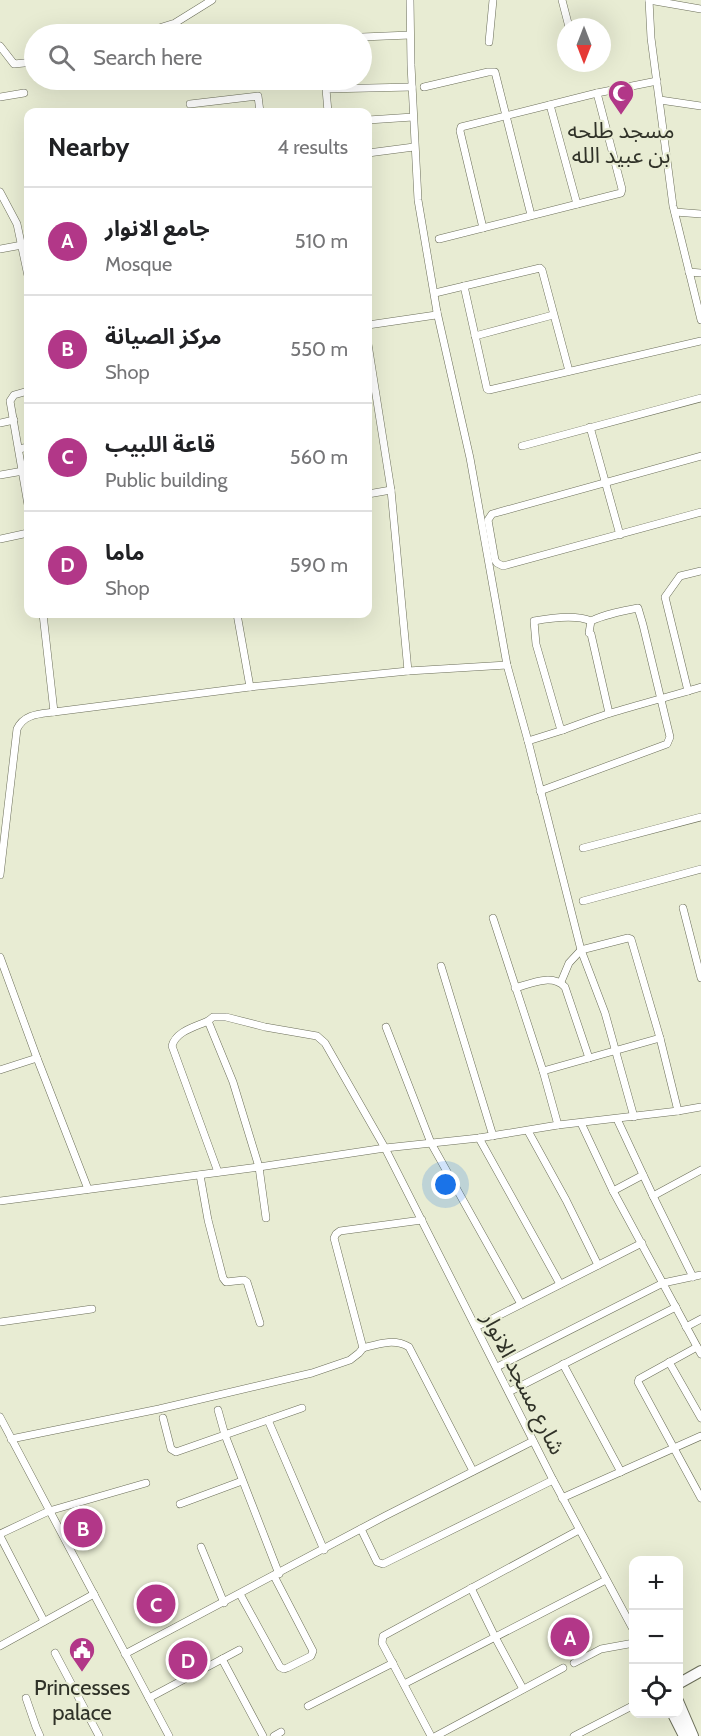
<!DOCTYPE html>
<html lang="en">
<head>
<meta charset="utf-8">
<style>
  body { margin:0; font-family:Cabin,"Noto Sans Arabic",sans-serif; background:#f6f6f6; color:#202124 }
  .controls { position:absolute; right:18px; bottom:18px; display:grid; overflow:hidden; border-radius:12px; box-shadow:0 6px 24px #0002 }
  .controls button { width:54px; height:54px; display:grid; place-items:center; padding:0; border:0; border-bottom:2px solid #e0e0e0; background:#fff; color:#202124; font:30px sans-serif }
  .compass { position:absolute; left:557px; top:18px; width:54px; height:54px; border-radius:50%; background:#fff; box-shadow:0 6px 24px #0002; rotate:180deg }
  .you { position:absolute; left:446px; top:1185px; width:21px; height:21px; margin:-15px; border:4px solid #fff; border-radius:50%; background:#1a73e8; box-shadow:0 0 0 9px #1a73e833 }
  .badge { display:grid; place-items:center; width:39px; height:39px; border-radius:50%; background:#b23788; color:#fff; font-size:20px; font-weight:700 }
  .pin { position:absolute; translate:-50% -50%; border:3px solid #fff; box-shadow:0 2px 6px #0006 }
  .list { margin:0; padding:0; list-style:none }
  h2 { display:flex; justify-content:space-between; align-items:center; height:78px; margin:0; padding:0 24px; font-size:26px }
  h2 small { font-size:20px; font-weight:400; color:#757577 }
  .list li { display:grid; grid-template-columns:39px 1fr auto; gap:18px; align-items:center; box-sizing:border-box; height:108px; padding:0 24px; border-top:2px solid #e0e0e0 }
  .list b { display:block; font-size:22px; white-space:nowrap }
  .list p { margin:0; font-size:20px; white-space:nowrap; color:#757577 }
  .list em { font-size:20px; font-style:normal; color:#757577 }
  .icon { flex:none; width:33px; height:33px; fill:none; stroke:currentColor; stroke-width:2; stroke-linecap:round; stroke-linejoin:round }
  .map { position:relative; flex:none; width:701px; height:1736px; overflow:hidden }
  .search { position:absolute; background:#fff; box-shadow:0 6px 24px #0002; left:24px; top:24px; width:348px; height:66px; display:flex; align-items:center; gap:15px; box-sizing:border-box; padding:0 21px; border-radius:33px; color:#757577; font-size:22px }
  .panel { position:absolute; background:#fff; box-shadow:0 6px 24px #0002; left:24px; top:108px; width:348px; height:510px; border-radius:12px }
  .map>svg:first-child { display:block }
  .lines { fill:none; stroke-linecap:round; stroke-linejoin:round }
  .minor-casing { stroke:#6b6e59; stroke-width:8 }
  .primary-casing { stroke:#6b6e59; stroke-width:12 }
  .minor { stroke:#fff; stroke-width:7 }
  .primary { stroke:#fff; stroke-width:10 }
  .labels { text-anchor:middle; stroke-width:4.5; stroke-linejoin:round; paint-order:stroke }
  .poi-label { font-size:22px; fill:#303228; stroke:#e8ecd3 }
  .street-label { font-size:22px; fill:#303228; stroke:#e8ecd3 }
</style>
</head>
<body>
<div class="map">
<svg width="701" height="1736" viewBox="0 0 701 1736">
  <rect width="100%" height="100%" fill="#e8ecd3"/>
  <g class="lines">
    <g class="minor-casing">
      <g id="minor">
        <path d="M410,0L411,65L418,200L437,312L470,458L507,665L528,741L581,950L605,1013L634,1117"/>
        <path d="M562,0L569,27"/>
        <path d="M649,0L651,38L673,206L701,320"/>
        <path d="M649,0L701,9"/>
        <path d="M140,34L175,23L212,0"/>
        <path d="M362,37L410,35"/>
        <path d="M489,42L493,0"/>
        <path d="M0,46L14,64L34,62"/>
        <path d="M424,87L488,72H495L531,215"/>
        <path d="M0,97L24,93"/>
        <path d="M660,100L701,106"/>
        <path d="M190,104L258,96L260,112"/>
        <path d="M550,105L577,204"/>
        <path d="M328,112L326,89L412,87"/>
        <path d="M368,120L413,117"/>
        <path d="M368,153L414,147"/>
        <path d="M0,192L17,224L28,276"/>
        <path d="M675,212L701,214"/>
        <path d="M483,228L460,131L461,127L597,93L657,81"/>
        <path d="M439,239L621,193L622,189L597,93"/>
        <path d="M0,249L22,245"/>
        <path d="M689,272L701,273"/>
        <path d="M464,286L487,389L489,390L701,341"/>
        <path d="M435,293L540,268L542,270L569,371"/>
        <path d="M368,325L436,315L437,312"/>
        <path d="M475,336L553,315"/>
        <path d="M368,344L391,490L408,671"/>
        <path d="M28,391L14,395L10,401L28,505"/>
        <path d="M0,423L14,420"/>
        <path d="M590,427L620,535"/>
        <path d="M522,446L701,398"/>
        <path d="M19,449L28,447"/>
        <path d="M701,456L492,514L488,520L495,560L497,563L503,566L701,512"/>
        <path d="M0,475L23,471"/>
        <path d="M368,494L391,490"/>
        <path d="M0,539L28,533"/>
        <path d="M43,614L54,712"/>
        <path d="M237,614L250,687"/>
        <path d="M591,621L589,633L591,634L609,713"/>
        <path d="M688,691L665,597L680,576L701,571"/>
        <path d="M528,741L563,730"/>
        <path d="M540,791L667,744L670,737L643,625L638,608C622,611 606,614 591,621C575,614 550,618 534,621L536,644L560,727L563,730C579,724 595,718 611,713C641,704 671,696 701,687"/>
        <path d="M583,848L701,817"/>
        <path d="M0,875L17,729C24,714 39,714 54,712L250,687L408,671L507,665"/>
        <path d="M583,901L701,869"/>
        <path d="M683,908L701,978"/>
        <path d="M493,918L543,1071L558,1125"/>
        <path d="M0,957L37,1058L88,1189"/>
        <path d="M441,966L493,1136"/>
        <path d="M561,982L569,963L581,950L628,938L631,939L660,1038L678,1111"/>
        <path d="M515,988C530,984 552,973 565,987L589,1058"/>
        <path d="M208,1021C195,1027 176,1031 172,1046L218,1172"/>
        <path d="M386,1027L431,1143L521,1304"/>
        <path d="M0,1070L37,1058"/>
        <path d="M543,1071L660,1038"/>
        <path d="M617,1119L653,1196L693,1277"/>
        <path d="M581,1123L613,1191L701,1354"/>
        <path d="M528,1131L566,1200L598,1265"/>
        <path d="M479,1138L560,1284"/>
        <path d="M200,1175L208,1220L223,1278L226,1282L244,1280L247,1282L260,1323"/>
        <path d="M613,1191L643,1175"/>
        <path d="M653,1196L701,1170"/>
        <path d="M0,1201L259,1167L385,1148L479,1138L558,1125L678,1111L701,1107"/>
        <path d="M266,1218L259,1167L233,1082L208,1021L213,1017H226L265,1027L317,1036L325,1043L385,1148L553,1480L634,1631"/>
        <path d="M0,1322L92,1309"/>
        <path d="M476,1327L642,1243"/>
        <path d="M686,1327L701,1319"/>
        <path d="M697,1347L639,1379L638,1382L701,1498"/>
        <path d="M363,1348L334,1238L336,1234L340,1231L422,1220"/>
        <path d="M669,1362L701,1418"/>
        <path d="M563,1364L621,1472"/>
        <path d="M497,1367L663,1283L701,1275"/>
        <path d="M509,1392L676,1307"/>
        <path d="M218,1410L225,1435L279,1574"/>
        <path d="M0,1417L169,1736"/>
        <path d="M163,1418L171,1449L176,1452L302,1408"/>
        <path d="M268,1420L324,1550"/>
        <path d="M11,1439L159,1409L312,1373L350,1360L359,1353L363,1348C378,1344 394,1338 409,1347L473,1471"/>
        <path d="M562,1498L701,1436"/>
        <path d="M180,1504L242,1481"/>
        <path d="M361,1529L377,1562L383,1564L553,1480"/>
        <path d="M0,1534L49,1511L146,1483"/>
        <path d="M0,1536L44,1621"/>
        <path d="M201,1547L224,1603"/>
        <path d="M471,1588L495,1637L523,1689"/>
        <path d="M240,1594L280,1667L284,1669L287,1668L311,1656L313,1651L274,1576"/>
        <path d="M0,1646L94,1594"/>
        <path d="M55,1653L99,1736"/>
        <path d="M125,1654L385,1516L533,1441"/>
        <path d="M222,1659L263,1736"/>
        <path d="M574,1663L601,1649L634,1643"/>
        <path d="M404,1684L606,1580"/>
        <path d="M26,1698L36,1727L40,1736"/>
        <path d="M149,1698L239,1650"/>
        <path d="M308,1706L393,1663"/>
        <path d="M274,1736L281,1732"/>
        <path d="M431,1736L382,1643L383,1636L579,1530"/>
        <path d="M436,1736L563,1668"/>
        <path d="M574,1736L634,1705"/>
      </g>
    </g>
    <g class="primary-casing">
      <g id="primary">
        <path d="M678,1684L701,1671"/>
        <path d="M678,1701L693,1736"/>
        <path d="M673,1714L684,1736"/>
      </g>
    </g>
    <use href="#minor" class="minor"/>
    <use href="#primary" class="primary"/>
  </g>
  <defs>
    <g id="mosque-pin" transform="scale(1.35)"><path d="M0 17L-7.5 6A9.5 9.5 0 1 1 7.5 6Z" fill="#b23788" stroke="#e8ecd3"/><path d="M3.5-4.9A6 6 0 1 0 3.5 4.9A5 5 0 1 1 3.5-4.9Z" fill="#fff"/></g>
    <g id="civic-pin" transform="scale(1.35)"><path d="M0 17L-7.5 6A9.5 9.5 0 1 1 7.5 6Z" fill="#b23788" stroke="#e8ecd3"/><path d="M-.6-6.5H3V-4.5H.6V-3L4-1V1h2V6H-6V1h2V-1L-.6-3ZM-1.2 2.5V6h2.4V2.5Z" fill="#fff"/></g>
  </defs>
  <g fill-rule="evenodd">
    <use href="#mosque-pin" x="621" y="93"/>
    <use href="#civic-pin" x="82" y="1650"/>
  </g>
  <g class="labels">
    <g class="poi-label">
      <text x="621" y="138">مسجد طلحه<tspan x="621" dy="25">بن عبيد الله</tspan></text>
      <text x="82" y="1695">Princesses<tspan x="82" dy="25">palace</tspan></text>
    </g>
    <g class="street-label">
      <text transform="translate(524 1383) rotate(63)" y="8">شارع مسجد الانوار</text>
    </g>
  </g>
</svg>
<div class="controls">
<button>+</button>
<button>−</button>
<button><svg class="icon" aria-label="locate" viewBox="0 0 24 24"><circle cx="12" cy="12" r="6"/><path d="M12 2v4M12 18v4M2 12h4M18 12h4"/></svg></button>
</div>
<svg class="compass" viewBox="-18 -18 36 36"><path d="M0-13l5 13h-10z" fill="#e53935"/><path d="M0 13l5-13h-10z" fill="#757577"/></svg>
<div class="you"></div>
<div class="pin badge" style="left:570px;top:1637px">A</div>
<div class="pin badge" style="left:83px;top:1528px">B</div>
<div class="pin badge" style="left:156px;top:1604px">C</div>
<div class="pin badge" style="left:188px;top:1660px">D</div>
<div class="search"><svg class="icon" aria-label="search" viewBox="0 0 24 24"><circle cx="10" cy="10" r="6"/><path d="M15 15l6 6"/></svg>Search here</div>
<section class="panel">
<h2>Nearby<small>4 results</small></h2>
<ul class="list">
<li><span class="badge">A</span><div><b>جامع الانوار</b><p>Mosque</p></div><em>510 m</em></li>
<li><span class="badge">B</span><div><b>مركز الصيانة</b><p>Shop</p></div><em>550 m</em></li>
<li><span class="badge">C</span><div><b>قاعة اللبيب</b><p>Public building</p></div><em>560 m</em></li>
<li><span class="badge">D</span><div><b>ماما</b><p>Shop</p></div><em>590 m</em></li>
</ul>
</section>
</div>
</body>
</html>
